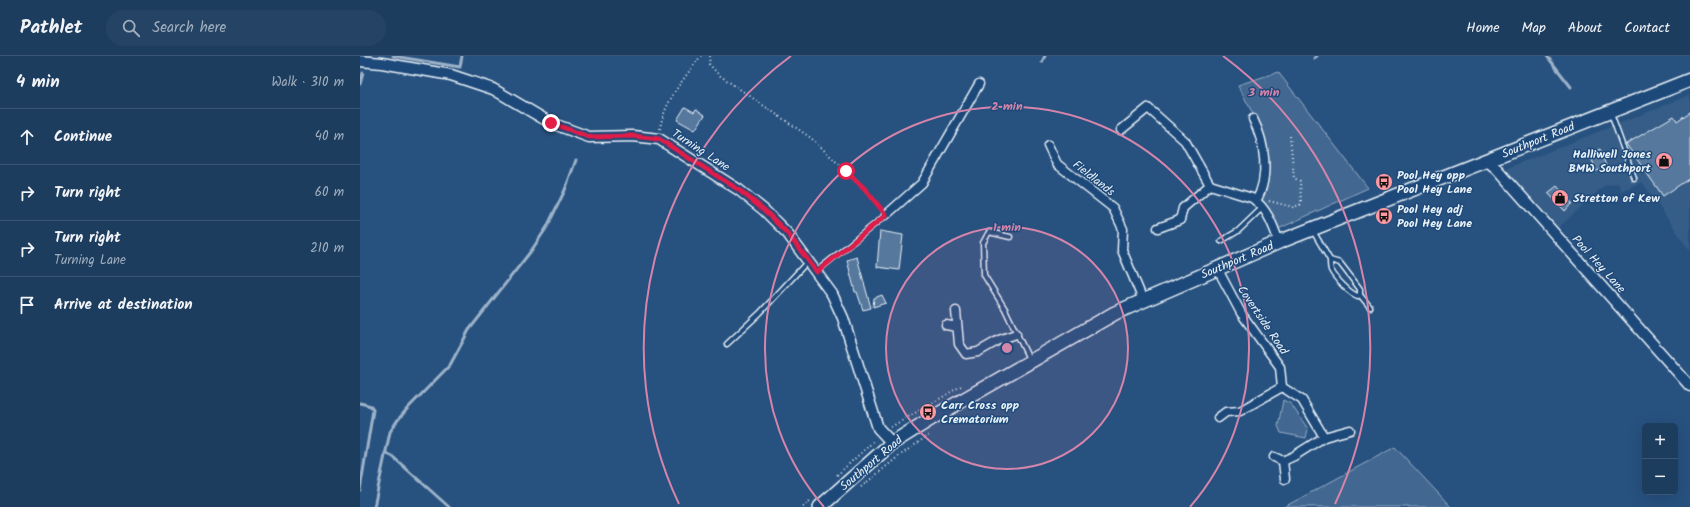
<!DOCTYPE html>
<html lang="en">
<head>
<meta charset="utf-8">
<style>
  body { margin:0; font-family:Kalam,sans-serif; background:#254465; color:#f1f3f6 }
  .controls { position:absolute; right:12px; bottom:12px; display:grid; overflow:hidden; border-radius:6px; box-shadow:0 4px 16px #0002 }
  .controls button { width:36px; height:36px; display:grid; place-items:center; padding:0; border:0; border-bottom:1px solid #3b5674; background:#1d3d5f; color:#f1f3f6; font:20px sans-serif }
  .stop { position:absolute; width:12px; height:12px; margin:-9px; border:3px solid #e11d48; border-radius:50%; background:#fff }
  .stop.end { background:#e11d48; border-color:#fff; box-shadow:0 1px 4px #0008 }
  .list { margin:0; padding:0; list-style:none }
  h2 { display:flex; justify-content:space-between; align-items:center; height:52px; margin:0; padding:0 16px; font-size:17px }
  h2 small { font-size:13px; font-weight:400; color:#a0aebd }
  .list li { display:grid; grid-template-columns:26px 1fr auto; gap:12px; align-items:center; box-sizing:border-box; height:56px; padding:0 16px; border-top:1px solid #3b5674 }
  .list b { display:block; font-size:15px; white-space:nowrap }
  .list p { margin:0; font-size:13px; white-space:nowrap; color:#a0aebd }
  .list em { font-size:13px; font-style:normal; color:#a0aebd }
  .icon { flex:none; width:22px; height:22px; fill:none; stroke:currentColor; stroke-width:2; stroke-linecap:round; stroke-linejoin:round }
  .map { position:relative; flex:none; width:1330px; height:451px; overflow:hidden }
  header { display:flex; align-items:center; gap:24px; box-sizing:border-box; height:56px; padding:0 20px; background:#1d3d5f; border-bottom:1px solid #3b5674 }
  header strong { font-size:19px }
  nav { display:flex; gap:22px; margin-inline-start:auto; font-size:14px }
  .search { width:280px; height:36px; background:#254465; display:flex; align-items:center; gap:10px; box-sizing:border-box; padding:0 14px; border-radius:22px; color:#a0aebd; font-size:15px }
  main { display:flex }
  aside { flex:1; background:#1d3d5f }
  .map>svg:first-child { display:block }
  .built { fill:#355d88 }
  .green { fill:#436891; stroke:#96acc4 }
  .lines { fill:none; stroke-linecap:round; stroke-linejoin:round }
  .stream { stroke:#9db3c9; stroke-width:3 }
  .building { fill:#57789d; stroke:#e8f1f8 }
  .service-casing { stroke:#e8f1f8; stroke-width:7 }
  .minor-casing { stroke:#e8f1f8; stroke-width:11 }
  .tertiary-casing { stroke:#e8f1f8; stroke-width:13 }
  .trunk-casing { stroke:#e8f1f8; stroke-width:16 }
  .path { stroke:#e8f1f8; stroke-width:2; stroke-dasharray:1 3; stroke-linecap:butt }
  .service { stroke:#1f4a7a; stroke-width:4 }
  .minor { stroke:#1f4a7a; stroke-width:8 }
  .tertiary { stroke:#1f4a7a; stroke-width:10 }
  .trunk { stroke:#1f4a7a; stroke-width:13 }
  .route { stroke:#e11d48; stroke-width:5 }
  .ring { fill:none; stroke:#d584aa; stroke-width:2 }
  .labels { text-anchor:middle; stroke-width:3; stroke-linejoin:round; paint-order:stroke }
  .street-label { font-size:12px; fill:#e8f1f8; stroke:#1f4a7a }
  .poi-label { font-size:12px; font-weight:bold; fill:#e8f1f8; stroke:#1f4a7a; text-anchor:start }
  .centre { fill:#d584aa; stroke:#1f4a7a; stroke-width:2 }
  .ring-label { font-size:12px; text-anchor:middle; font-weight:bold; fill:#d584aa; stroke:#1f4a7a; stroke-width:3; stroke-linejoin:round; paint-order:stroke }
</style>
</head>
<body>
<header>
<strong>Pathlet</strong>
<div class="search"><svg class="icon" aria-label="search" viewBox="0 0 24 24"><circle cx="10" cy="10" r="6"/><path d="M15 15l6 6"/></svg>Search here</div>
<nav><a>Home</a><a>Map</a><a>About</a><a>Contact</a></nav>
</header>
<main>
<aside>
<h2>4 min<small>Walk · 310 m</small></h2>
<ul class="list">
<li><svg class="icon" aria-label="ahead" viewBox="0 0 24 24"><path d="M12 20V5M6 11l6-6 6 6"/></svg><div><b>Continue</b></div><em>40 m</em></li>
<li><svg class="icon" aria-label="right" viewBox="0 0 24 24"><path d="M7 20v-9h11M14 6l5 5-5 5"/></svg><div><b>Turn right</b></div><em>60 m</em></li>
<li><svg class="icon" aria-label="right" viewBox="0 0 24 24"><path d="M7 20v-9h11M14 6l5 5-5 5"/></svg><div><b>Turn right</b><p>Turning Lane</p></div><em>210 m</em></li>
<li><svg class="icon" aria-label="arrive" viewBox="0 0 24 24"><path d="M6 21V4h12l-3 4 3 4H6"/></svg><div><b>Arrive at destination</b></div></li>
</ul>
</aside>
<div class="map">
<svg width="1330" height="451" viewBox="0 0 1330 451">
  <rect width="100%" height="100%" fill="#27517f"/>
  <filter id="ink" filterUnits="userSpaceOnUse"><feTurbulence type="fractalNoise" baseFrequency=".025" numOctaves="2"/><feDisplacementMap in="SourceGraphic" scale="8" xChannelSelector="R" yChannelSelector="G"/><feConvolveMatrix kernelMatrix="1 2 1 2 8 2 1 2 1" color-interpolation-filters="sRGB"/></filter>
  <g filter="url(#ink)">
    <path class="built" d="M1330,39V195L1282,126L1261,135L1258,127L1244,130L1197,173L1145,113Z"/>
    <g class="green">
      <path d="M918,16L1008,132L916,174L899,146L906,122L895,62L878,29Z"/>
      <path d="M923,344L931,348L948,373L946,382L921,377L918,370Z"/>
      <path d="M1035,391L1091,451H924Z"/>
    </g>
    <g class="lines">
      <g class="stream">
        <path d="M33,0L100,11L102,0"/>
        <path d="M1187,0L1211,31"/>
        <path d="M954,2L957,0"/>
        <path d="M682,6L685,0"/>
        <path d="M0,28L3,17"/>
        <path d="M0,347L11,350L13,354L0,434"/>
        <path d="M25,397L32,400L89,451"/>
        <path d="M14,451L30,376L37,365L47,353L90,309L109,274L171,195L187,171L205,134L216,104"/>
      </g>
    </g>
    <g class="building">
      <path d="M325,51L334,56L336,53L345,59L335,74L317,64Z"/>
      <path d="M1330,56V122L1303,140L1266,88L1314,60L1317,65Z"/>
      <path d="M1240,93L1246,110L1243,111L1244,113L1236,115L1230,98Z"/>
      <path d="M1197,130L1212,147L1205,155L1188,137Z"/>
      <path d="M520,175L543,179L539,214L517,211Z"/>
      <path d="M497,201L511,252L503,254L497,236H495L487,204Z"/>
      <path d="M522,239L526,247L513,251L514,242Z"/>
    </g>
    <g class="lines">
      <g class="service-casing">
        <g id="service">
          <path d="M1251,58L1274,122"/>
          <path d="M953,175L970,204L980,207L1000,233V239L998,240C990,238 975,222 971,214C970,211 970,207 970,204"/>
          <path d="M650,181L629,176L623,187L624,219L645,253L669,303"/>
          <path d="M861,185L878,175L902,152"/>
          <path d="M457,215L526,159"/>
          <path d="M1000,239L1010,251"/>
          <path d="M367,288L400,257L448,205"/>
        </g>
      </g>
      <g class="minor-casing">
        <g id="minor">
          <path d="M893,63C905,87 910,121 896,145"/>
          <path d="M761,74L788,52L825,85L850,129"/>
          <path d="M688,89L697,108L753,152L763,173L762,194L783,244"/>
          <path d="M526,159L562,127L619,28"/>
          <path d="M798,172L820,164L823,152L850,129L892,142C907,152 913,169 919,186"/>
          <path d="M857,212L881,257L920,311L922,331L942,344L964,381L934,400L923,405"/>
          <path d="M596,255L599,288L606,298L618,296L639,284L656,278"/>
          <path d="M586,269L597,271"/>
          <path d="M858,362L866,356L880,355L922,331"/>
          <path d="M964,381L990,374"/>
          <path d="M914,401L923,405L925,423"/>
        </g>
      </g>
      <g class="tertiary-casing">
        <g id="tertiary">
          <path d="M0,5L22,7L91,19L133,33L191,67L229,81L273,80L299,83L379,134L404,154L428,178L472,238L483,262L518,372L532,387"/>
          <path d="M1126,104L1137,113L1330,330"/>
        </g>
      </g>
      <g class="trunk-casing">
        <path id="trunk" d="M460,451L532,387L577,359L755,257L919,186L1330,24"/>
      </g>
      <g class="path">
        <path d="M350,0L349,8L359,19L451,82L505,133L520,152"/>
        <path d="M300,73C304,46 324,22 341,0"/>
        <path d="M909,145L933,151L940,149L941,145L940,125L934,122L930,80"/>
        <path d="M531,371L603,329"/>
        <path d="M477,419L515,384"/>
        <path d="M501,431L539,400L569,379"/>
        <path d="M443,451L451,444"/>
      </g>
      <use href="#service" class="service"/>
      <use href="#minor" class="minor"/>
      <use href="#tertiary" class="tertiary"/>
      <use href="#trunk" class="trunk"/>
    </g>
  </g>
  <g class="lines" filter="url(#ink)">
    <path class="route" d="M191,67L229,81L273,80L299,83L379,134L404,154L428,178L457,216L526,159L505,133L486,115"/>
  </g>
  <circle cx="647" cy="292" r="121" fill="#d584aa" fill-opacity=".12"/>
  <g class="ring">
    <circle cx="647" cy="292" r="121"/>
    <path d="M464 451A242 242 0 1 1 830 451"/>
    <path d="M319 448A363 363 0 0 1 431 0M863 0A363 363 0 0 1 975 448"/>
  </g>
  <defs>
    <g id="shop-disc" transform="scale(0.9)"><circle r="9.5" fill="#ff9aa2" stroke="#1f4a7a"/><path d="M-5-2.5h2.3a2.7 3.5 0 0 1 5.4 0H5L5.5 6h-11ZM-1.5-2.5h3a1.5 2.3 0 0 0-3 0Z" fill="#111"/></g>
    <g id="bus-disc" transform="scale(0.9)"><circle r="9.5" fill="#ff9aa2" stroke="#1f4a7a"/><path d="M-5-6H5V4H4V6H2V4H-2V6H-4V4H-5ZM-3.5-4V0h7V-4ZM-3.5 1.2v1.5H-2V1.2ZM2 1.2v1.5H3.5V1.2Z" fill="#111"/></g>
  </defs>
  <g fill-rule="evenodd">
    <use href="#shop-disc" x="1304" y="105"/>
    <use href="#bus-disc" x="1024" y="126"/>
    <use href="#shop-disc" x="1200" y="142"/>
    <use href="#bus-disc" x="1024" y="160"/>
    <use href="#bus-disc" x="568" y="356"/>
  </g>
  <g class="labels">
    <g class="street-label">
      <text transform="translate(1178 84) rotate(-22)" y="4">Southport Road</text>
      <text transform="translate(341 94) rotate(33)" y="4">Turning Lane</text>
      <text transform="translate(734 122) rotate(38)" y="4">Fieldlands</text>
      <text transform="translate(877 204) rotate(-23)" y="4">Southport Road</text>
      <text transform="translate(1239 208) rotate(48)" y="4">Pool Hey Lane</text>
      <text transform="translate(903 264) rotate(56)" y="4">Covertside Road</text>
      <text transform="translate(511 407) rotate(-40)" y="4">Southport Road</text>
    </g>
    <g class="poi-label">
      <text x="1291" y="102" text-anchor="end">Halliwell Jones<tspan x="1291" dy="14">BMW Southport</tspan></text>
      <text x="1037" y="123">Pool Hey opp<tspan x="1037" dy="14">Pool Hey Lane</tspan></text>
      <text x="1213" y="146">Stretton of Kew</text>
      <text x="1037" y="157">Pool Hey adj<tspan x="1037" dy="14">Pool Hey Lane</tspan></text>
      <text x="581" y="353">Carr Cross opp<tspan x="581" dy="14">Crematorium</tspan></text>
    </g>
  </g>
  <circle cx="647" cy="292" r="6" class="centre"/>
  <g class="ring-label">
    <text x="904" y="40">3 min</text>
    <text x="647" y="54">2 min</text>
    <text x="647" y="175">1 min</text>
  </g>
</svg>
<div class="controls">
<button>+</button>
<button>−</button>
</div>
<div class="stop" style="left:486px;top:115px"></div>
<div class="stop end" style="left:191px;top:67px"></div>
</div>
</main>
</body>
</html>
